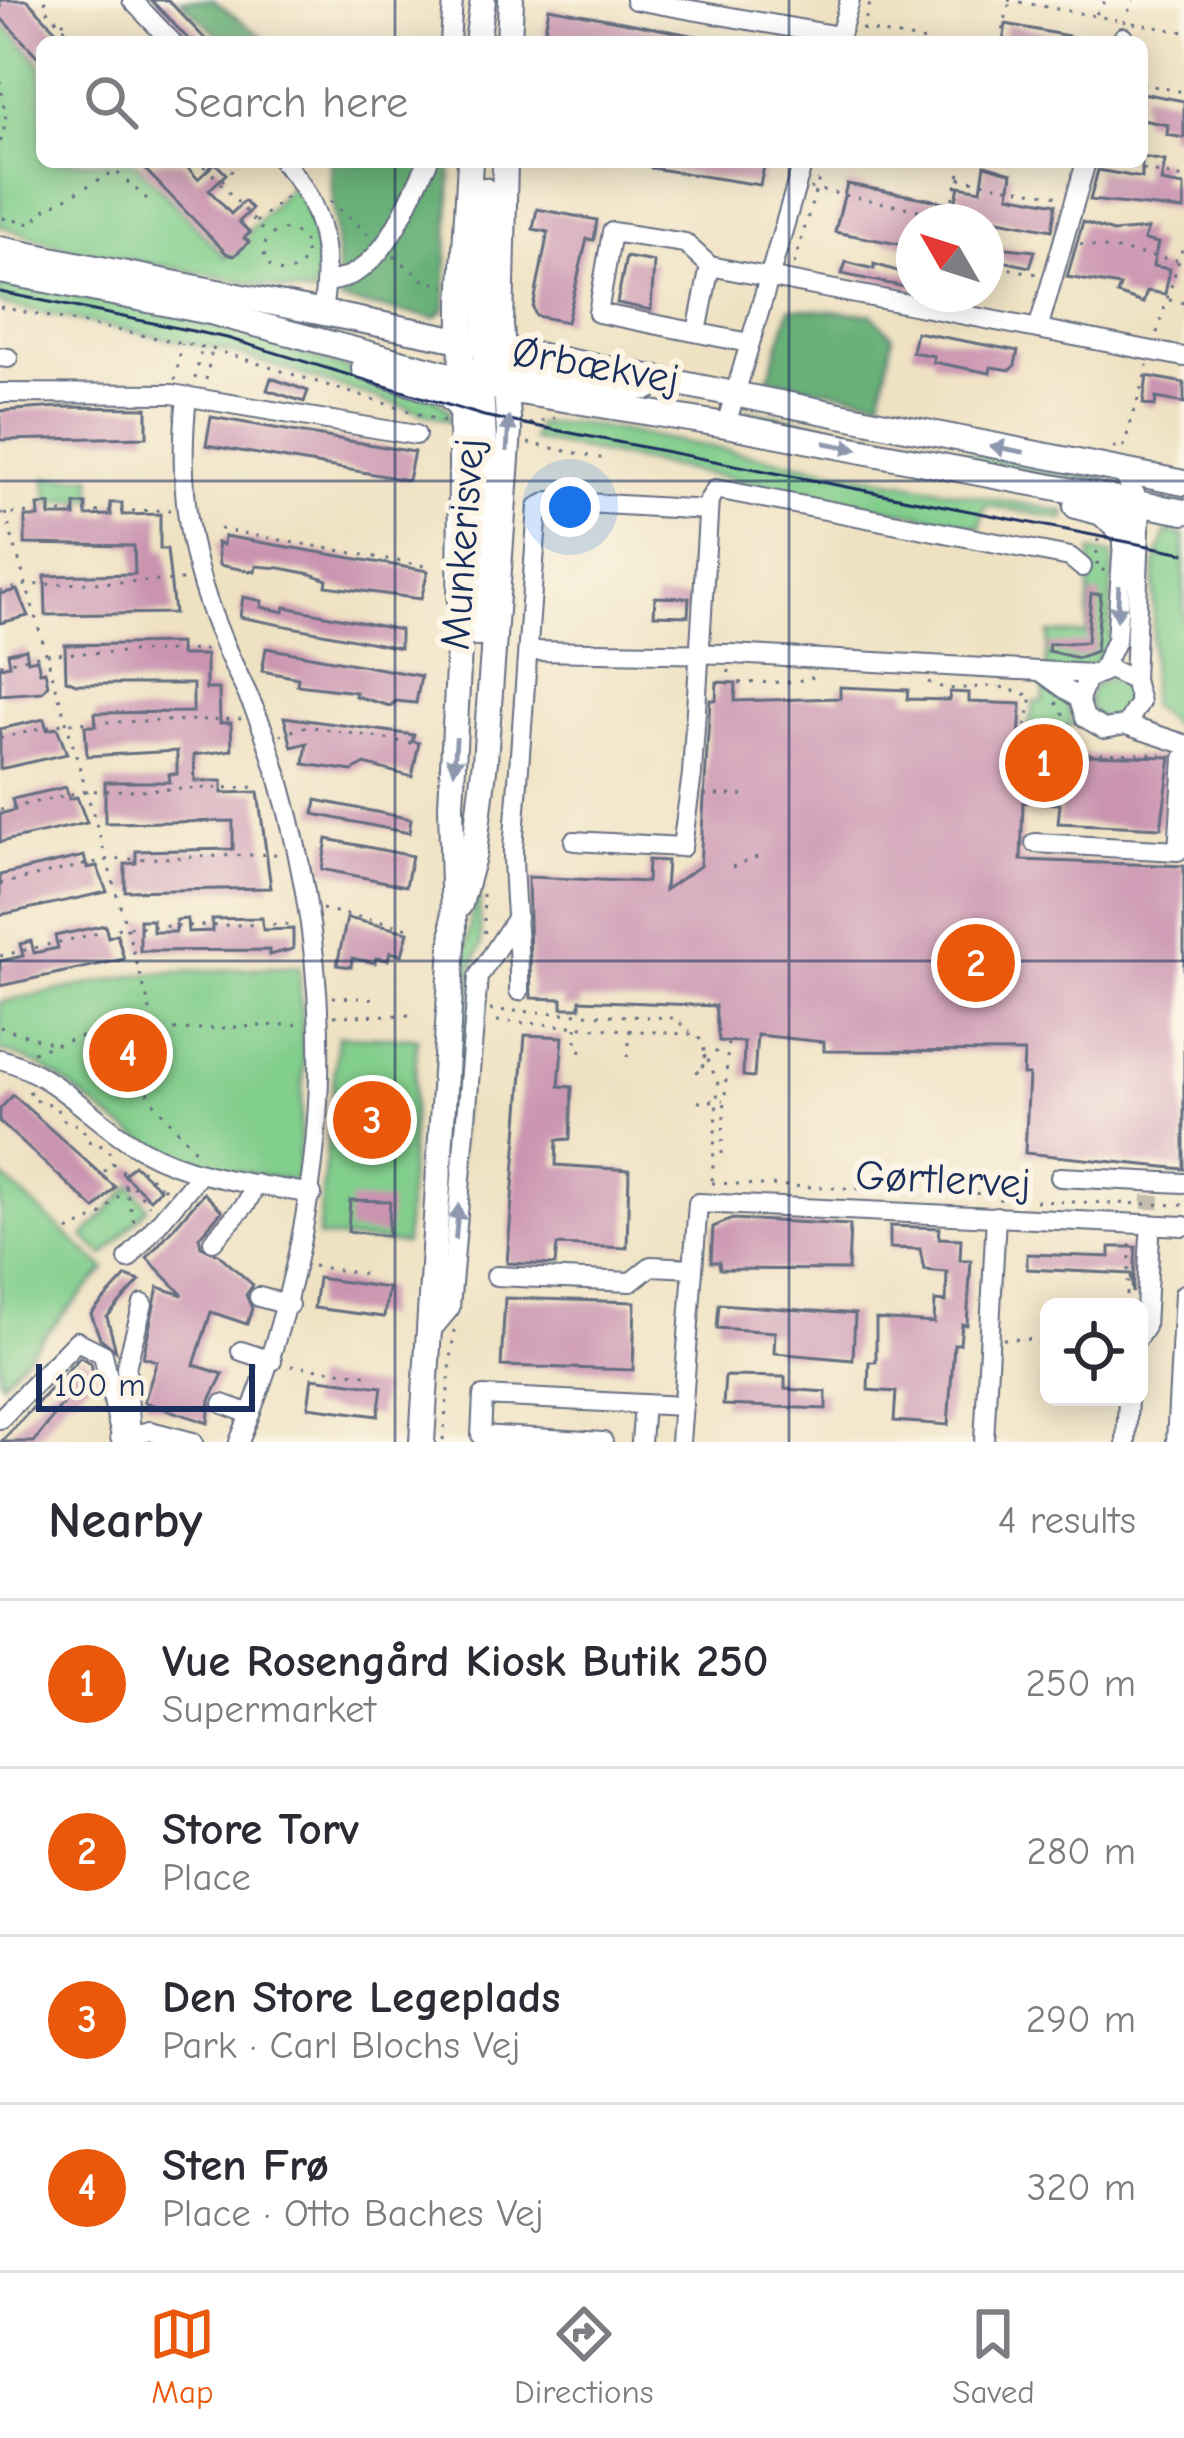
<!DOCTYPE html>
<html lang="en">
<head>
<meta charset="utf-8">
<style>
  body { margin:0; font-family:"Comic Neue",sans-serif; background:#f7f7f7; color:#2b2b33 }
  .controls { position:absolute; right:36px; bottom:36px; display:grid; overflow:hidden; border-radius:18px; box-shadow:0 6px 30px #0003 }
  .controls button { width:108px; height:108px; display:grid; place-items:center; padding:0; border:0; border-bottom:3px solid #e1e1e2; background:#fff; color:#2b2b33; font:60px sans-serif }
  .compass { position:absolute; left:896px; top:204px; width:108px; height:108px; border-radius:50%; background:#fff; box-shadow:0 6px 30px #0003; rotate:309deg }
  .scale { position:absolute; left:36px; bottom:30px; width:219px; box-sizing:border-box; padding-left:12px; border:6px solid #1b2f5e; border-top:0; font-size:33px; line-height:42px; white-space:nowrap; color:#1b2f5e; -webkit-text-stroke:9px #fcf5e5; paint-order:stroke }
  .you { position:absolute; left:570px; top:507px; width:42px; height:42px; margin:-30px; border:9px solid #fff; border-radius:50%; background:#1a73e8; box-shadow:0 0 0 18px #1a73e833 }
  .badge { display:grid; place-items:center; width:78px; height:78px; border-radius:50%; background:#ea580c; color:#fff; font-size:39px; font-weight:700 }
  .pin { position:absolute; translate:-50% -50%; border:6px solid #fff; box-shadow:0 3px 12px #0006 }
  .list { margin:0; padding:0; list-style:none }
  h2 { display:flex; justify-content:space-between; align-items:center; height:156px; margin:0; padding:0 48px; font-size:51px }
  h2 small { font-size:39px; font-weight:400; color:#7c7c81 }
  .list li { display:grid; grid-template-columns:78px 1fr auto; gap:36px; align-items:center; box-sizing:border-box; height:168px; padding:0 48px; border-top:3px solid #e1e1e2 }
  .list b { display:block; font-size:45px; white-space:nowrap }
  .list p { margin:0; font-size:39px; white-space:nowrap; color:#7c7c81 }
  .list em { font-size:39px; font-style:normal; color:#7c7c81 }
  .icon { flex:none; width:66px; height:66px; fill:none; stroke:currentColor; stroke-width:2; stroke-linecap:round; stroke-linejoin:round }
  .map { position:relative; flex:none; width:1184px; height:1442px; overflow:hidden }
  .search { position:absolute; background:#fff; box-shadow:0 6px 30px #0003; left:36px; right:36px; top:36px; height:132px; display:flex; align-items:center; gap:30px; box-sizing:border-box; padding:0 42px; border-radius:18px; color:#7c7c81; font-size:45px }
  .sheet { height:828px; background:#fff }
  nav { display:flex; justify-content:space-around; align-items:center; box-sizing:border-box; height:168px; border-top:3px solid #e1e1e2; background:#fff; font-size:33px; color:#7c7c81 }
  nav a { display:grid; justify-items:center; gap:6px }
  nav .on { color:#ea580c }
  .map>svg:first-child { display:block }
  .green { fill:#82ce8c; stroke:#4e7e75; stroke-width:3 }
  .forest { fill:#69b178; stroke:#42706b; stroke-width:3 }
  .building { fill:#ca94b1 }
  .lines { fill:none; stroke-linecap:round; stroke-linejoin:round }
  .minor-tunnel { stroke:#c5beaf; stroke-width:18; stroke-dasharray:18 9; stroke-linecap:butt }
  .minor-casing { stroke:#656e81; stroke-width:22 }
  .major-casing { stroke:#656e81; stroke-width:28 }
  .path { stroke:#656e81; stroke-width:3; stroke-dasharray:3 9; stroke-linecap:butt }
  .minor { stroke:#fff; stroke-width:18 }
  .major { stroke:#fff; stroke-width:24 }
  .tram { stroke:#1b2f5e; stroke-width:3 }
  .oneway { fill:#8d97ae }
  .grid { fill:none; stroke:#1b2f5e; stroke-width:3; stroke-opacity:0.55 }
  .labels { text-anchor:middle; stroke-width:12; stroke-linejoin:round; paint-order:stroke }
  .street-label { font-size:42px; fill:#1b2f5e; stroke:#fcf5e5 }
</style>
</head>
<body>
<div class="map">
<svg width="1184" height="1442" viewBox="0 0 1184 1442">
  <rect width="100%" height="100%" fill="#fcf5e5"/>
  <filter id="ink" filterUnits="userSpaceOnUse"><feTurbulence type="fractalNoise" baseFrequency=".00833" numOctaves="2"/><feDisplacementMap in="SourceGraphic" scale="24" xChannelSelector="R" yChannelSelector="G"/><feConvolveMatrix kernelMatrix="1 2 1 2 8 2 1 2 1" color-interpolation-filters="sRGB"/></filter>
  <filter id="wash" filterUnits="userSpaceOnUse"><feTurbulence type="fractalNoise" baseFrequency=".004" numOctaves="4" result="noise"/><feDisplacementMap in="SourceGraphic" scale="48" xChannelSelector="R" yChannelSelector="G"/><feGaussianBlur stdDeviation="2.7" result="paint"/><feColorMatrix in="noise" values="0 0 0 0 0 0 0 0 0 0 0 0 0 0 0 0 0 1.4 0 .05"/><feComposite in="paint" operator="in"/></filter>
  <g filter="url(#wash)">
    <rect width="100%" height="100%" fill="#efe2c3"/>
    <g class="green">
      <path d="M0,21L42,65V162H134L225,257L293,184C312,206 325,268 312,295L64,247L0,226Z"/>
      <path d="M0,280L196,319L433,397L448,409L449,421L227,351L0,304Z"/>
      <path d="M745,410L1105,478L1103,487L758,421Z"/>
      <path d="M578,423L1066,512L1064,519L985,505L980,527L533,440L537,424Z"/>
      <path d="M92,476L93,499L48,502L46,478Z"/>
      <path d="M1166,532L1184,536V734L1150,706L1155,565Z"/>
      <path d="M1091,551L1113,554L1109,644L1066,697L1072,724L1042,749L1027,735L1034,702H1043L1049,633L1087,634Z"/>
      <circle cx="1109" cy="700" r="20"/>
      <path d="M478,868L481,946L472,970L451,1234L466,954Z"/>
      <path d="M299,966L304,1063L298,1181C241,1172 186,1166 135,1135C87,1106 58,1064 0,1051V1002L141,974Z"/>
      <path d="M338,1036L417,1038L405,1244L318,1237Z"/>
      <path d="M0,1174L105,1269L2,1382L0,1380Z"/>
      <path d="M131,1185L148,1207L104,1256L84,1237Z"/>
    </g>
    <g class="forest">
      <path d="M180,0H213L269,42H225Z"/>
      <path d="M330,162H435L451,171L445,309L435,318L340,301Z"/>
      <path d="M790,308L871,314L893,336L881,399L768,379Z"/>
    </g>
    <g id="blocks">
      <g class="building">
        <path d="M0,0H27L67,42H42V61L0,17Z"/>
        <path d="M151,0H168L208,42H191Z"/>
        <path d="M549,8L696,36V42L543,40Z"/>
        <path d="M1006,24L1068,36L1067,42H1003Z"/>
        <path d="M1142,93L1184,101V138L1167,135L1168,125L1142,120Z"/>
        <path d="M1142,157L1165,161L1161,182L1184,186V210L1090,200L1098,170L1142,178Z"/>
        <path d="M138,162H182L198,179L215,163L226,174L209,190L231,214L244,201L252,209L239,222L250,233L244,238L249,242L234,256L227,254Z"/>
        <path d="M651,162H765L760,185L651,168Z"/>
        <path d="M985,165L1012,173L1009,195L1056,204L1052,230L988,218L914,222V247L835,232L847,184L955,204L959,186L981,190Z"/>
        <path d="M537,209L597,220L594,240L587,239L567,322L536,316L533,308L548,232L533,229Z"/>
        <path d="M1083,222L1113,232L1148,229L1144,240L1158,243L1153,266L1170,269L1165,294L1147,291L1143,303L1117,294L1120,286L1067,277Z"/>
        <path d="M997,247L1035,251L1030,267L993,259Z"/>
        <path d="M626,257L654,262L651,310L617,303Z"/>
        <path d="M846,262L874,269V264L914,276V289L842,274Z"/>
        <path d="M916,332L1018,351L1015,365L1010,370L991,367L990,373L933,362L934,356L912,352Z"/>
        <path d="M1147,376L1184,383V403L1156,398L1155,406L1143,404Z"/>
        <path d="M271,378L308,391L304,402L267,390Z"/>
        <path d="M60,407L147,408V437L0,440V411Z"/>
        <path d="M211,417L414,452L408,480L206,445Z"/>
        <path d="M110,503H122V515L160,514V549H167L174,613L46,615L45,576L135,574L134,546L25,544V517H39L38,505L50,504V516H75V504H86V516L111,515Z"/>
        <path d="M224,536L428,571L421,599L326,586L327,580L311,574L280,568L256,566L255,572L219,565L217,543L223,545Z"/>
        <path d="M17,590L28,616L0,623V594Z"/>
        <path d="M1091,594H1101L1096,651L1078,658L1048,651L1049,644L1087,642Z"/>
        <path d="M243,597L262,601L261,607L284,612L285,607L400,630V648L240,617Z"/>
        <path d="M655,597L689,598L688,616L654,615Z"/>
        <path d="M180,643V655H206V689H219L220,723H231L232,750L194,755L195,781H222V793L258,792L271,888L125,891V864L136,863V851L233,849V821L105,823V782H170L169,774H177V751L87,756L85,726H96L95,713L193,712V684H76L66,680L65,645Z"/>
        <path d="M266,648L421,676L416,703L396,701L390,706L355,696L356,692L297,685L298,678L262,671Z"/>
        <path d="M26,649L28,661L37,659L40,672L45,671L48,685L42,692L0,695V667L10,665L8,653Z"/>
        <path d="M717,682L736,683L735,701L840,698V687L908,690L907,699L949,700L950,692L969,693V702L1021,704L1019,743L1037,754L1171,757L1161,828L1058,823L1060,804L1023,802L1021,860L1184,866V1169L1025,1153L1029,1075H1023L1024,1052L824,1051V1042L757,1035L754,1077L743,1076L744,1042L719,1041L715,1006L580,1000V1008H562V999L531,998L528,877L647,882L648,860L667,861L665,890L700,866L710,700H716Z"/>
        <path d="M284,717L414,735L412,741L419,743L412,777L365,764L352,771L304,764L307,743L292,747Z"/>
        <path d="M44,719L47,730L57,728L67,754L0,769V729Z"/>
        <path d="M66,787L69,799L77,797L87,823L0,842V814L15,810L12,799Z"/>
        <path d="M316,800L411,819L409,833L314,814Z"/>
        <path d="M327,839L412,856L406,886L322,869Z"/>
        <path d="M84,856L87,868L97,866L107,892L0,915V875Z"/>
        <path d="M262,918L263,930L293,929V949L269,955V950L140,951V920H153V932H176V920L187,919L188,932L212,931V919Z"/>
        <path d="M347,918L408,932L402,955L390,952L388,960L376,958L375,963L352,958L351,967L337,965Z"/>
        <path d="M105,925L108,937L117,934L124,959L0,986V961L23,956L20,944L31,941L34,953L58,948L55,936Z"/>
        <path d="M525,1035L563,1037L559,1086L572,1087L570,1139L557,1140L556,1165L629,1170L627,1248L557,1245L555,1265L507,1263Z"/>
        <path d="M13,1095L115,1187L95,1209L0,1122V1109Z"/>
        <path d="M134,1165L160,1189L150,1199L124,1175Z"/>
        <path d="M204,1193L222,1211L199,1237L201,1246L218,1254L253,1285L246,1295L252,1308L247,1324L211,1312L194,1365L223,1374L210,1400L208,1423L144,1402L157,1361L143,1357L158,1287L183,1295L147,1258Z"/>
        <path d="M350,1200L390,1201L388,1236L348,1231Z"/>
        <path d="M732,1219L850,1225L848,1270L720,1269L719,1262H711L713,1227Z"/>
        <path d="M890,1226L940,1228L939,1238L961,1239L960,1260H971L967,1325L962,1324L960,1344H954L948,1425L894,1421L896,1392L868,1390L869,1362H876V1319L934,1323L935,1301L946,1302L947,1272L924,1270L920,1249L890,1248Z"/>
        <path d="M1110,1247H1136L1133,1293L1131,1274L1027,1269V1254L1110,1257Z"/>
        <path d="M126,1276L140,1281L107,1317L116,1351L100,1338L91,1314Z"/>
        <path d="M318,1278L388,1288L384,1317L314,1308Z"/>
        <path d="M505,1298L635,1302L633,1370L501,1366Z"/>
        <path d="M719,1304L855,1314L853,1360L774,1353L775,1332L717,1328Z"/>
        <path d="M80,1357L91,1363L94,1377L73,1399L69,1396L34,1442H1Z"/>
        <path d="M725,1376L785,1377V1389L826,1392V1409L723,1405Z"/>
        <path d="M312,1378L382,1387L378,1416L308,1407Z"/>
      </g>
    </g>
  </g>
  <g filter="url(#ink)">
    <use href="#blocks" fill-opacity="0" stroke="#656e81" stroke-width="3"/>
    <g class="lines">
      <path class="minor-tunnel" d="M1150,1236L1151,1195"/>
      <g class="minor-casing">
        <g id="minor">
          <path d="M132,0L172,42"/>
          <path d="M635,0L839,36"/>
          <path d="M450,42L453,0"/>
          <path d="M838,42L850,0"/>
          <path d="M1121,42L1123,37"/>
          <path d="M283,162C325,207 331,254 322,314"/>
          <path d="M326,282C384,277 404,207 428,162"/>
          <path d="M1038,329L1086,162"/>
          <path d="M697,332L710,266"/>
          <path d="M749,343L598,313L612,232L685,243L710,266L1184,357"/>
          <path d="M0,357L8,358"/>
          <path d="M0,393L172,394L416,435"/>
          <path d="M187,397C177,486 189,564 225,646C238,677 255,706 266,738C346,979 335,1209 239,1442"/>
          <path d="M726,425L803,162"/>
          <path d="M1122,472L1141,504L1134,680"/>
          <path d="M529,651L731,654L1092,674"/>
          <path d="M1102,670L1116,640L1126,501"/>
          <path d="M1043,673L1079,699L1085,718L1104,729L1126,725L1140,702L1134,680L1109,669L1087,679L1079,699"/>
          <path d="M1126,725L1184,744"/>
          <path d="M574,841L682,847L692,774L709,500L716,489L1070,557L1082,567"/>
          <path d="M1035,843L1178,851L1184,758"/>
          <path d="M519,991C520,942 513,898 513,850L538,507L550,501L708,510"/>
          <path d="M0,1059C59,1075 90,1120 141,1149C192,1178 255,1184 312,1194"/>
          <path d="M1060,1177L1184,1183"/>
          <path d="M213,1241L246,1204L256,1184"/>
          <path d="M128,1259L201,1173"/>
          <path d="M496,1276L631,1282L651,1266L692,1268"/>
          <path d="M259,1297L289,1305"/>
          <path d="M430,1332L450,1308L478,977L517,917"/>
          <path d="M1139,1336L1145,1327L1150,1236"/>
          <path d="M241,1351L272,1361"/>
          <path d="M223,1404L250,1414"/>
          <path d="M0,1419L77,1341L103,1354L121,1437"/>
          <path d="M131,1435L126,1367L143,1304"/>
          <path d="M120,1438L150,1431L193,1442"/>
          <path d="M603,1442L481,1435L483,1396L683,1406"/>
          <path d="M641,1442L644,1404"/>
          <path d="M680,1442L698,1203L1184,1226"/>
          <path d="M984,1442L996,1216"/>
          <path d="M1126,1442L1128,1397"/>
          <path d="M1176,1442L1184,1294"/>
        </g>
      </g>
      <g class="major-casing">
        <g id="major">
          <path d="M477,42L483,0"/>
          <path d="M509,42L511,0"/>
          <path d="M484,190L486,359"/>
          <path d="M0,249L1184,483"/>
          <path d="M0,271L210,312L507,390L726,425L1184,512"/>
          <path d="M364,368L447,395L465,412"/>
          <path d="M493,368L614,389L648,387"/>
          <path d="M1076,506L1102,513L1123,533"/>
          <path d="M477,634L484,441L480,369"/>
          <path d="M460,904L474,853L485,761L509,431L501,325L505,162"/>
          <path d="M422,1442L454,929L451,805L460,628L462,302L470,162"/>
        </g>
      </g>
      <g class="path">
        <path d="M46,0L43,6L78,42"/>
        <path d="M1008,0L1117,20"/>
        <path d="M1096,14L1106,0"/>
        <path d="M62,23L71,15"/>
        <path d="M1124,23L1133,0"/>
        <path d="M1133,23L1184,32"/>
        <path d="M862,29L930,42"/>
        <path d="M81,42H88"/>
        <path d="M859,42L871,0"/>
        <path d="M999,42L1010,2"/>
        <path d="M0,80L6,121L0,144"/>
        <path d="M1142,84L1184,92"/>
        <path d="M192,162L207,168L268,236"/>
        <path d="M1108,162L1184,178"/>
        <path d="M959,178L1057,196"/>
        <path d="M222,181L240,162"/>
        <path d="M810,188L948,216"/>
        <path d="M330,201L368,234"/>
        <path d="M3,218L31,224L46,209L115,171L153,204"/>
        <path d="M256,222L290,194"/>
        <path d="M946,222L963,162"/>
        <circle cx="285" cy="251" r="21"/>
        <path d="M1080,244L1177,260"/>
        <path d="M394,256L424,280L446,286"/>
        <path d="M794,264L824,162"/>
        <path d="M986,264L1037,274"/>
        <path d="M1169,300L1184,303"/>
        <path d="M0,307L212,349L444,422"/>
        <path d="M1157,333L1184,243"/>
        <path d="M195,379L202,347"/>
        <path d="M175,380L182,344"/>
        <path d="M206,380L212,349"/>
        <path d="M530,424L555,418"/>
        <path d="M528,443L605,459"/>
        <path d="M1113,447L1123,449L1148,365"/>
        <path d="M5,513L150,1008L144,1076L150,1098L198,1154"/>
        <path d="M0,514L170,510"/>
        <path d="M220,529L425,566"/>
        <path d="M1098,539L1096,563L1103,564V577"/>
        <path d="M0,591L26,585L183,580"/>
        <path d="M0,664L47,654L207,650"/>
        <path d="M729,670L728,683L793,682L818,676"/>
        <path d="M928,682L946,689L999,686"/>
        <path d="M1001,687L1032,696L1024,735L1041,753L1161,754"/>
        <path d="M1056,702L1070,725"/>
        <path d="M280,735L307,726L416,744"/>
        <path d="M0,738L66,723L243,719"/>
        <path d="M1058,751L1071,728"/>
        <path d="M704,795H746"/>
        <path d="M0,810L86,791L260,787"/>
        <path d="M732,867L762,855"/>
        <path d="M0,884L106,860L278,854"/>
        <path d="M483,894L485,938"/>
        <path d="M322,909L409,928"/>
        <path d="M951,931L975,933"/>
        <path d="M0,956L124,927L295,924"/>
        <path d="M333,997L381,999"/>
        <path d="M490,1010L674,1018L690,1032"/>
        <path d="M334,1016L410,1015"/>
        <path d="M497,1021L698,1035L718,1084L712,1182"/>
        <path d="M0,1027L54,1044"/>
        <path d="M576,1027V1046L585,1054"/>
        <path d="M33,1052L89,1034L302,1024"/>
        <path d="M628,1057L630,1029"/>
        <path d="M696,1072L704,1071L701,1058L726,1048"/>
        <path d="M29,1091L34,1100L50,1104"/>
        <path d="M698,1102L723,1100"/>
        <path d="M57,1109L62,1119L82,1127L88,1141L108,1148L112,1163"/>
        <path d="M722,1154L728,1041"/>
        <path d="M141,1169L163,1189L149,1199"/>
        <path d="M104,1172L112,1163L122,1171L129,1163"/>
        <path d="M122,1172L135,1226"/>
        <path d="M712,1183L991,1194L1003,1201"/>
        <path d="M163,1189L170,1181"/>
        <path d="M1036,1201L1184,1205"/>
        <path d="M68,1231L100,1216L131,1183L149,1205"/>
        <path d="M313,1266L370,1275"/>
        <path d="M1126,1307L1131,1243"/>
        <path d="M1003,1339L1049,1340"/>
        <path d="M291,1366L366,1374"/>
        <path d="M443,1440L454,1330"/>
      </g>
      <use href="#minor" class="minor"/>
      <use href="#major" class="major"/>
      <path class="tram" d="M0,292L227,338L484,416L1184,553"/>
    </g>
    <defs><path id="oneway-solid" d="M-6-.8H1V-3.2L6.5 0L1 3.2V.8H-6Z" transform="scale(3)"/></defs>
    <g class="oneway">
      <use href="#oneway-solid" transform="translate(508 434) rotate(-87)"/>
      <use href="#oneway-solid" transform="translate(841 446) rotate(11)"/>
      <use href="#oneway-solid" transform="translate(1007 449) rotate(-169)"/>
      <use href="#oneway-solid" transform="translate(1118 603) rotate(93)"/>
      <use href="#oneway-solid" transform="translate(455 755) rotate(94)"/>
      <use href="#oneway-solid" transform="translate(457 1222) rotate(-85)"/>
    </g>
  </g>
  <path class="grid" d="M395,0V42M789,0V42M395,162V1442M789,162V1442M0,481H1184M0,961H1184"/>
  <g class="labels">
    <g class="street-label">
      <text transform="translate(596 364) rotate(10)" y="15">Ørbækvej</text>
      <text transform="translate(461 544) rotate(-86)" y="15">Munkerisvej</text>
      <text transform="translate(943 1178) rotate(3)" y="15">Gørtlervej</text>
    </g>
  </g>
</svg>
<div class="controls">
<button><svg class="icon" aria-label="locate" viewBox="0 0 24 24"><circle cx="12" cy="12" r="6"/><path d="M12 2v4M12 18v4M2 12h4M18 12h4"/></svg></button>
</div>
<svg class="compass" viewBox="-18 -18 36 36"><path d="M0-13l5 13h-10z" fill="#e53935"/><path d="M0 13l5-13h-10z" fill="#7c7c81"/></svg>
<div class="scale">100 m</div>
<div class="you"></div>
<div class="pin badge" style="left:1044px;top:763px">1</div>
<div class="pin badge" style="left:976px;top:963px">2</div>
<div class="pin badge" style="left:372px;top:1120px">3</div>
<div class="pin badge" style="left:128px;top:1053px">4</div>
<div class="search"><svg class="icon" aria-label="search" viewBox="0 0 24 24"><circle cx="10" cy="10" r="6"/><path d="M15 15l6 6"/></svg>Search here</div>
</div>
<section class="sheet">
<h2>Nearby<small>4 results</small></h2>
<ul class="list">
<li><span class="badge">1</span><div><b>Vue Rosengård Kiosk Butik 250</b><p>Supermarket</p></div><em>250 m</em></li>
<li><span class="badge">2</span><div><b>Store Torv</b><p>Place</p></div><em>280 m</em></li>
<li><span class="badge">3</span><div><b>Den Store Legeplads</b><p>Park · Carl Blochs Vej</p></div><em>290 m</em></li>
<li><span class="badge">4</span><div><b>Sten Frø</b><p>Place · Otto Baches Vej</p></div><em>320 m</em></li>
</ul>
</section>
<nav>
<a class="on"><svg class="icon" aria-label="map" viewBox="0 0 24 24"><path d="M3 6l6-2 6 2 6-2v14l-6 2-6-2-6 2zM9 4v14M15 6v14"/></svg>Map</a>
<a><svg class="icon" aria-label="directions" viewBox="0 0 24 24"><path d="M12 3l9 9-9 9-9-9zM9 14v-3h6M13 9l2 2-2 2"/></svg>Directions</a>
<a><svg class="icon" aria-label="saved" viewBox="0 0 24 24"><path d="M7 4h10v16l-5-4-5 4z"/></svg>Saved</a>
</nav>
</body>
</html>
